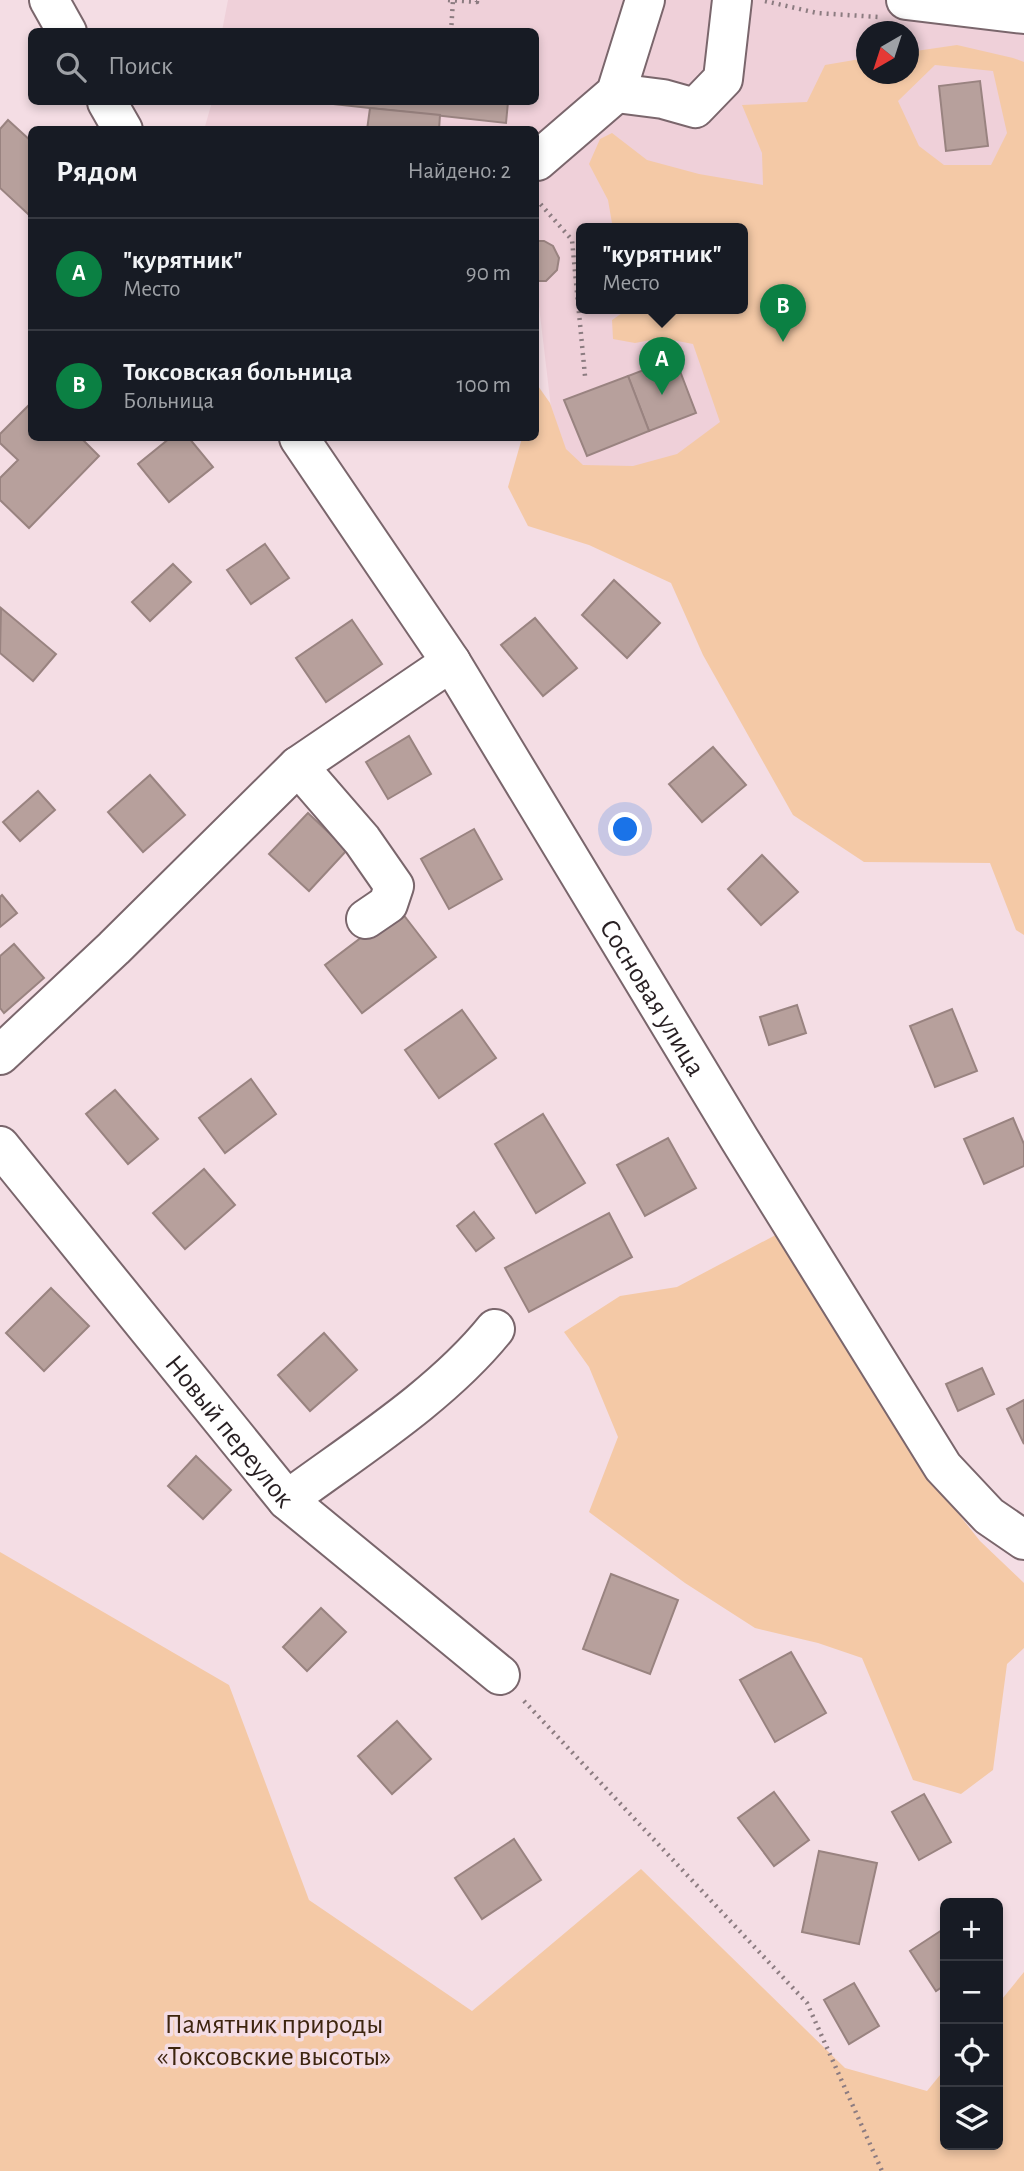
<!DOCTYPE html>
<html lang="ru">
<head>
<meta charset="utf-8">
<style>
  body { margin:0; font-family:"Alegreya Sans",sans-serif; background:#20242c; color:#f1f3f6 }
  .controls { position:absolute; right:21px; bottom:21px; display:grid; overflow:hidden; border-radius:10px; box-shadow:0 4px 10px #0003 }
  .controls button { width:63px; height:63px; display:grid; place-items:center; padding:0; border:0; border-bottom:2px solid #363941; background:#171b24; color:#f1f3f6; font:35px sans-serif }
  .compass { position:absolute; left:856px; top:21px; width:63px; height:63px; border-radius:50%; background:#171b24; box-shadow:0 4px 10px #0003; rotate:219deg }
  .you { position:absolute; left:626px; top:830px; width:24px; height:24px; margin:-18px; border:5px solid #fff; border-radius:50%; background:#1a73e8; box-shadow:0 0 0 10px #1a73e833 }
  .badge { display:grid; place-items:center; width:46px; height:46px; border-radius:50%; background:#0b8043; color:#fff; font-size:23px; font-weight:700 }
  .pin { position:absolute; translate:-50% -58px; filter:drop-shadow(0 2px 4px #0008) }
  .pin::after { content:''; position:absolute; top:37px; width:24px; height:21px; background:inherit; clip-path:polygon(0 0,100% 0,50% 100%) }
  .popup { position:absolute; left:576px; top:223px; width:172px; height:91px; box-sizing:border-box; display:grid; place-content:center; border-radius:10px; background:#171b24; filter:drop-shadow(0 2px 5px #0005); font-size:23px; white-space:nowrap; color:#9ea1a6 }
  .popup b { font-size:26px; color:#f1f3f6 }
  .popup::after { content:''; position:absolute; left:50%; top:100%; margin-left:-14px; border:14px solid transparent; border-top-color:#171b24 }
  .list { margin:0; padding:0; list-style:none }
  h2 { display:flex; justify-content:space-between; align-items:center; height:91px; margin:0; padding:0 28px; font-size:30px }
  h2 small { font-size:23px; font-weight:400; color:#9ea1a6 }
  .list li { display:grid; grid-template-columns:46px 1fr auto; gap:21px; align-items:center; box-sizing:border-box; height:112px; padding:0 28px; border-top:2px solid #363941 }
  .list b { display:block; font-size:26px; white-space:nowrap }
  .list p { margin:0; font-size:23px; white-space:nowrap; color:#9ea1a6 }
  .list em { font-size:23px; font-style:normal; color:#9ea1a6 }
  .icon { flex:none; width:38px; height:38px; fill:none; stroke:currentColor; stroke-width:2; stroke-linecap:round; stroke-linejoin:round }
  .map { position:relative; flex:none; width:1024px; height:2171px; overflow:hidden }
  .search { position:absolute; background:#171b24; box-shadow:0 4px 10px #0003; left:28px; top:28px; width:511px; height:77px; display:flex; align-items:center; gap:18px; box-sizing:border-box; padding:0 24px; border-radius:10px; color:#9ea1a6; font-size:26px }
  .panel { position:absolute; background:#171b24; box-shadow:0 4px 10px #0003; left:28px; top:126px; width:511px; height:315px; border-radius:10px }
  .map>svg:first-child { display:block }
  .built { fill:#efd0d9; fill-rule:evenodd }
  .green { fill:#f4c9a6; fill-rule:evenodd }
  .building { fill:#b7a09c; stroke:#998380; stroke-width:2 }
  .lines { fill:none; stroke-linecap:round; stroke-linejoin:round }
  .minor-casing { stroke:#7a666c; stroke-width:42 }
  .path { stroke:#8c7c81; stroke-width:4.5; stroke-dasharray:2 5; stroke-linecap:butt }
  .minor { stroke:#fff; stroke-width:38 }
  .labels { text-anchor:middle; stroke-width:7; stroke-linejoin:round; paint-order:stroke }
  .street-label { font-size:28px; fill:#271f22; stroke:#f4dde4 }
  .park-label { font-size:28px; fill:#3e250f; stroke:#f4dde4 }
</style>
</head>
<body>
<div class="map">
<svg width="1024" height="2171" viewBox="0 0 1024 2171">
  <rect width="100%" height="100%" fill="#f4dde4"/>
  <path class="built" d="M228,0H1024V751L557,458L536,281V130H204L212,102H536V32L222,31ZM866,32H908V74H866ZM582,229H742V309H582Z"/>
  <g class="green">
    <path d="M957,45L1013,58L1024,62V935L1016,930L990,863L864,862L793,815L703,655L671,583L589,545L528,526L508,487L522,438H536V383L550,403L566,449L583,465L633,466L677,454L720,422L693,344L662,338L635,343L613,339L612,320L628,309H742V229H613L608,200L589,164L600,139L612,133L647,160L699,174L763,185L762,153L742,105L807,102L825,65L866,58V74H908L909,52ZM935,65L993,71L1007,133L991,165H944L919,146L898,101Z"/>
    <path d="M785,1230L922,1468L980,1541L1024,1583V1648L1007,1664L993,1770L961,1794L913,1780L862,1658L818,1643L755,1628L685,1583L589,1512L618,1437L589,1367L564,1332L620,1296L677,1287Z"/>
    <path d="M0,1552L229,1685L309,1900L472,2011L641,1869L845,2068L927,2091L945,2069V2145H998V2004L1024,1972V2171H0Z"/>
  </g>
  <g class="building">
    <path d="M980,81L988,146L946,151L939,86Z"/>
    <path d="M315,102H508L506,123Z"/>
    <path d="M370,108L440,115L439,130H367Z"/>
    <path d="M8,120L32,142V211L28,214L0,188V129Z"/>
    <path d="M536,241H544L553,246L559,258L557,270L546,281H536Z"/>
    <path d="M675,358L696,413L649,431L628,376Z"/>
    <path d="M628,376L649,431L587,456L564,400Z"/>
    <path d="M32,402V438H81L99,456L29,528L0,500V478L18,460L0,443V434Z"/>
    <path d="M170,438H189L213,467L169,502L138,464Z"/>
    <path d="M265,544L289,578L251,604L227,570Z"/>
    <path d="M173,564L191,582L150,621L132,602Z"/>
    <path d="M614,580L660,623L627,658L582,615Z"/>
    <path d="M1,608L56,654L33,681L0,653Z"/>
    <path d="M535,618L577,668L543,696L501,645Z"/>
    <path d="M352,620L382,664L326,702L296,658Z"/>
    <path d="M409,736L431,774L388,799L366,762Z"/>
    <path d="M713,747L746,785L702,822L669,784Z"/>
    <path d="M150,775L185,815L143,852L108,812Z"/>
    <path d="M38,791L55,810L20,841L3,822Z"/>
    <path d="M308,813L347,850L309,891L269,854Z"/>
    <path d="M474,829L502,879L449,909L421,859Z"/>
    <path d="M762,855L798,892L761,925L728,889Z"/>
    <path d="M2,895L17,913L0,927V897Z"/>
    <path d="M399,909L436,957L362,1013L325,965Z"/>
    <path d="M14,944L44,978L4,1013L0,1008V956Z"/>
    <path d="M797,1005L806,1033L769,1045L760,1017Z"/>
    <path d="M952,1009L977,1071L935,1087L910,1026Z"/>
    <path d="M462,1010L496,1058L439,1098L405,1050Z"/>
    <path d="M251,1079L276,1114L225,1153L199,1118Z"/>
    <path d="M115,1090L158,1139L128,1164L86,1114Z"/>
    <path d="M543,1114L585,1183L536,1213L495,1144Z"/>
    <path d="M1013,1118L1024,1144V1166L984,1184L964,1139Z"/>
    <path d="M668,1138L696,1188L645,1216L617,1165Z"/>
    <path d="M204,1169L235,1205L185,1249L153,1213Z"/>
    <path d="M474,1212L494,1238L476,1251L457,1226Z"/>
    <path d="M609,1213L632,1257L529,1312L505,1268Z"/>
    <path d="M51,1288L89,1326L44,1371L6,1333Z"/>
    <path d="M324,1333L357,1370L310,1411L278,1375Z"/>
    <path d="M982,1368L994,1394L958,1411L946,1384Z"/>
    <path d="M1024,1400V1444L1007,1409Z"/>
    <path d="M196,1456L231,1490L203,1519L168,1486Z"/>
    <path d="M611,1574L678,1600L650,1674L583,1649Z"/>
    <path d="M321,1608L346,1632L307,1671L283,1647Z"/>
    <path d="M791,1652L826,1713L775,1742L740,1680Z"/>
    <path d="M397,1721L431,1759L392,1794L358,1756Z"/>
    <path d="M774,1792L809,1840L774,1866L738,1818Z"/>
    <path d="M924,1794L951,1842L919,1860L892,1812Z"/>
    <path d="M514,1839L541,1880L482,1919L455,1878Z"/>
    <path d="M819,1851L877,1863L859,1944L802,1932Z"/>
    <path d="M945,1928V1985L936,1991L910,1951Z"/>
    <path d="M854,1983L879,2026L849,2044L824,2000Z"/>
  </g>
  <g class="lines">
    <g class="minor-casing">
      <g id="minor">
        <path d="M49,0L67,32"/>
        <path d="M906,0L1024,14"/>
        <path d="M616,93L663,99L695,108L723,79L732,0"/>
        <path d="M107,102L123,130"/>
        <path d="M537,161L616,93L645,0"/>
        <path id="s1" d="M299,438L451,662L740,1140L943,1467L989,1516L1024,1540"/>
        <path d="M298,766L362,840L394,886L388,904L366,919"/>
        <path d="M0,1055L114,948L298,766L451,662"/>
        <path id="s2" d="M0,1146L287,1500L500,1675"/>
        <path d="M287,1500C356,1449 441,1396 495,1329"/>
      </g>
    </g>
    <g class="path">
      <path d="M448,0L477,2V0"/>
      <path d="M765,1L817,13L878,17"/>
      <path d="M451,32L453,0"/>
      <path d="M536,199L572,240L585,376"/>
      <path d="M524,1701L807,2003L882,2171"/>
    </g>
    <use href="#minor" class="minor"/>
  </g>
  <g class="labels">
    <g class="street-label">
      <text dy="10" stroke="none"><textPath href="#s1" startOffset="662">Сосновая улица</textPath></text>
      <text dy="10" stroke="none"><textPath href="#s2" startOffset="366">Новый переулок</textPath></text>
    </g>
    <g class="park-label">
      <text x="274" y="2033">Памятник природы<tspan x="274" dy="32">«Токсовские высоты»</tspan></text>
    </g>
  </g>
</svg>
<div class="controls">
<button>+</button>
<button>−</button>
<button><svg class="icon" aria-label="locate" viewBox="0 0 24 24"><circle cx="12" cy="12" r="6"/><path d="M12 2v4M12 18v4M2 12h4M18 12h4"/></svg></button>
<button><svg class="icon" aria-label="layers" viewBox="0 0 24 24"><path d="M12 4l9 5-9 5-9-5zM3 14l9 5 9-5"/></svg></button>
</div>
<svg class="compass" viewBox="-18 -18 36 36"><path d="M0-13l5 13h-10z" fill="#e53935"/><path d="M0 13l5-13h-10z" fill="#9ea1a6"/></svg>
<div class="you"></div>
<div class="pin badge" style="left:662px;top:395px">A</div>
<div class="popup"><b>&quot;курятник&quot;</b>Место</div>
<div class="pin badge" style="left:783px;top:342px">B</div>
<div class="search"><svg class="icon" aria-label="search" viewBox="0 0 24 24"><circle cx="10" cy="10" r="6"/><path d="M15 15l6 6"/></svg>Поиск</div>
<section class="panel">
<h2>Рядом<small>Найдено: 2</small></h2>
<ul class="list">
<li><span class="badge">A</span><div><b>&quot;курятник&quot;</b><p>Место</p></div><em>90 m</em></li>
<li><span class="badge">B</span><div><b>Токсовская больница</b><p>Больница</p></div><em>100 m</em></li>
</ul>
</section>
</div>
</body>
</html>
